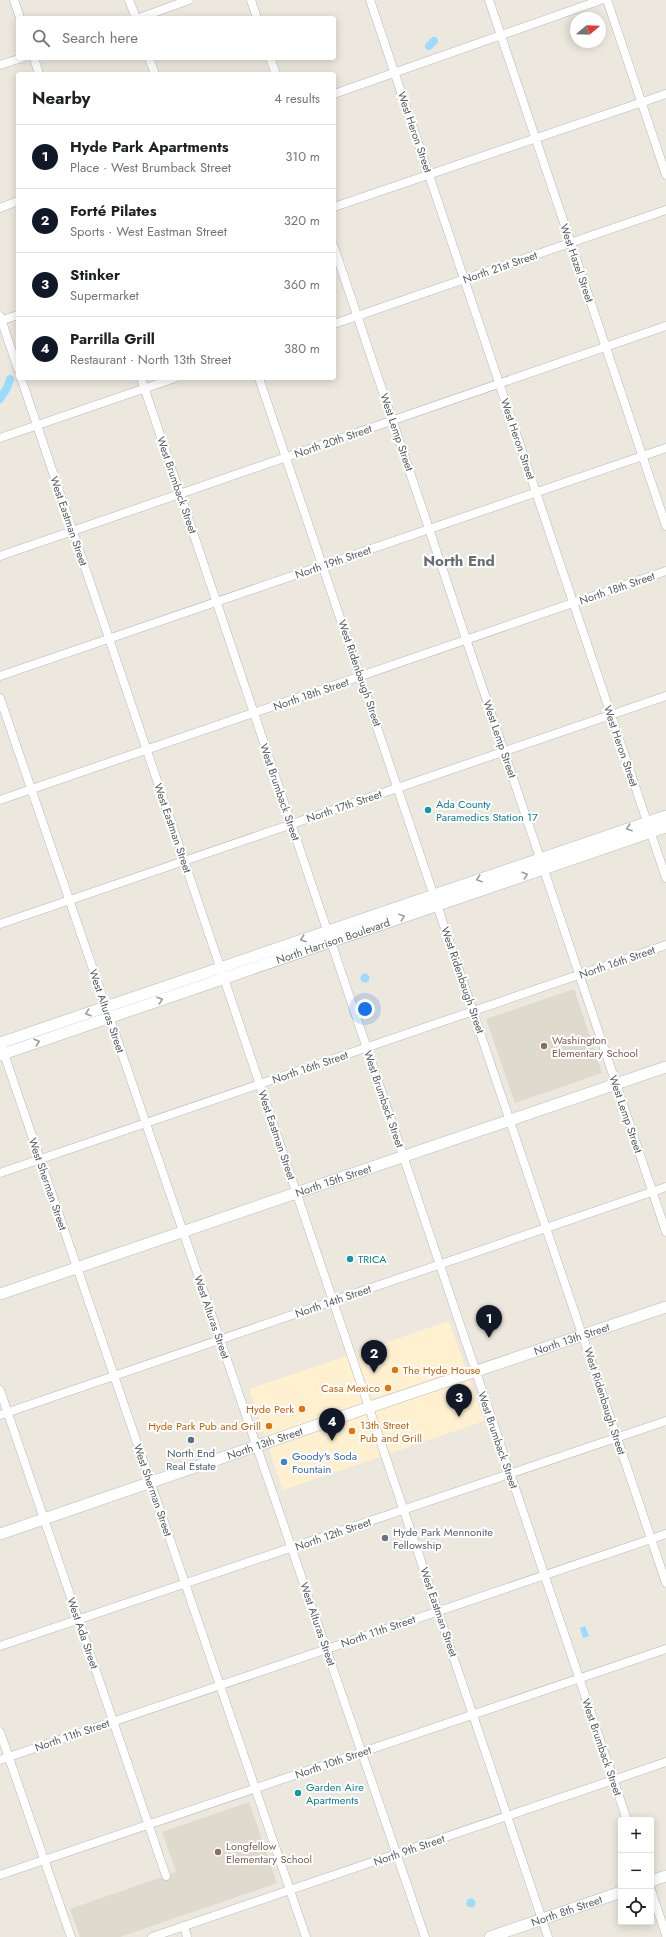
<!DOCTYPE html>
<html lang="en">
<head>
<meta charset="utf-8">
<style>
  body { margin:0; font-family:Jost,sans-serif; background:#f2f2f2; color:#202124 }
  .controls { position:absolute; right:12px; bottom:12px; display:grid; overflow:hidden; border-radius:4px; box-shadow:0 2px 10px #0003 }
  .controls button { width:36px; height:36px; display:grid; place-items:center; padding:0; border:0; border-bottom:1px solid #e0e0e0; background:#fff; color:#202124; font:20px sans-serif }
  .compass { position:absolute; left:570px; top:12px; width:36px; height:36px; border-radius:50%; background:#fff; box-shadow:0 2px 10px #0003; rotate:71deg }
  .you { position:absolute; left:365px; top:1009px; width:14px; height:14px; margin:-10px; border:3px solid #fff; border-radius:50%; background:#1a73e8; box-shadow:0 0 0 6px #1a73e833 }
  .badge { display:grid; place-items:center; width:26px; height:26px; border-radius:50%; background:#111827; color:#fff; font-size:13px; font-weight:700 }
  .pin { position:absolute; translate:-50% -33px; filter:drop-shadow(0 1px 2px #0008) }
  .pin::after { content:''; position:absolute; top:21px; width:14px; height:12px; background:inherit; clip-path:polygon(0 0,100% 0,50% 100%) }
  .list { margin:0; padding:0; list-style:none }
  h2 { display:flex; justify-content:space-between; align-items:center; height:52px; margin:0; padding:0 16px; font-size:17px }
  h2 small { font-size:13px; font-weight:400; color:#757577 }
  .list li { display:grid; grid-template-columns:26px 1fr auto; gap:12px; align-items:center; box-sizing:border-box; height:64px; padding:0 16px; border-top:1px solid #e0e0e0 }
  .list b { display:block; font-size:15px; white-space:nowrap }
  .list p { margin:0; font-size:13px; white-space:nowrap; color:#757577 }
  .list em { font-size:13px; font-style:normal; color:#757577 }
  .icon { flex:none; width:22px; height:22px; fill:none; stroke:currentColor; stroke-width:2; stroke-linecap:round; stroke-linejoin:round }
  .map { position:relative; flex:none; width:666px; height:1937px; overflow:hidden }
  .search { position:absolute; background:#fff; box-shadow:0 2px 10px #0003; left:16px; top:16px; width:320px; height:44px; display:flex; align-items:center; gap:10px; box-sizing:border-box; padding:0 14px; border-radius:4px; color:#757577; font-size:15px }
  .panel { position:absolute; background:#fff; box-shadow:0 2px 10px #0003; left:16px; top:72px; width:320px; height:308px; border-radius:4px }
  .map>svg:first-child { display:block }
  .commercial { fill:#fff0d0 }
  .education { fill:#dfdace }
  .water { fill:#9bdbff }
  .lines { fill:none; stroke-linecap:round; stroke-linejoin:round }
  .canal { stroke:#9bdbff; stroke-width:8 }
  .street-casing { stroke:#b4b8bd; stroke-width:9 }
  .secondary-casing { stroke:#b4b9bf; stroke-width:12 }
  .street { stroke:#fff; stroke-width:8 }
  .secondary { stroke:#fff; stroke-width:11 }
  .oneway { stroke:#9a9da0 }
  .culture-dot { fill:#0f9aa8; stroke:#fff; stroke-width:1.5 }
  .education-dot { fill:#8d6e63; stroke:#fff; stroke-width:1.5 }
  .food-dot { fill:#e8710a; stroke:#fff; stroke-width:1.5 }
  .service-dot { fill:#5c6f8a; stroke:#fff; stroke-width:1.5 }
  .shop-dot { fill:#3f7fe0; stroke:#fff; stroke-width:1.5 }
  .worship-dot { fill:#6b7280; stroke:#fff; stroke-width:1.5 }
  .labels { text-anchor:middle; stroke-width:4; stroke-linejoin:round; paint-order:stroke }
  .street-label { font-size:11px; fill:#575c61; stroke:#fff }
  .culture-label { font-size:11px; fill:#0d838f; stroke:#fff; text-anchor:start }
  .education-label { font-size:11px; fill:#785e54; stroke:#fff; text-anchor:start }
  .food-label { font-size:11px; fill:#c56008; stroke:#fff; text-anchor:end }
  .service-label { font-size:11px; fill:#4e5e75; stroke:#fff }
  .shop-label { font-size:11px; fill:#366cbe; stroke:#fff; text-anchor:start }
  .worship-label { font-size:11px; fill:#5b616d; stroke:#fff; text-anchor:start }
  .district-label { font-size:15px; font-weight:bold; fill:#686e73; stroke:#fff }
</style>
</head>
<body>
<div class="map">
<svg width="666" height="1937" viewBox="0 0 666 1937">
  <rect width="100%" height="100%" fill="#ede8dd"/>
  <path class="commercial" d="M449,1321L484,1421L283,1490L249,1389Z"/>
  <g class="education">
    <path d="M574,989L602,1073L515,1103L486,1019Z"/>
    <path d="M249,1802L277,1883L120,1937H80L70,1909L176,1872L162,1832Z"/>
  </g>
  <g class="water">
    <circle cx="365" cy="978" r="4.5"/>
    <path d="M585,1626L589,1636L583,1638L580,1628Z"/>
    <circle cx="471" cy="1903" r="4.5"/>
  </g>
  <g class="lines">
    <g class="canal">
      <path d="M429,46L434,41"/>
      <path d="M0,399L7,388L10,379"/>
    </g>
    <g class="street-casing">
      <g id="street">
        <path d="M14,0L20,18"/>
        <path d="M129,0L136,18"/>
        <path d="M251,0L257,18"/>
        <path d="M370,0L666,878"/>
        <path d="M489,0L666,526"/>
        <path d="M607,0L666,175"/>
        <path d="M139,18L189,0"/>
        <path d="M34,58L39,74"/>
        <path d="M149,58L155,74"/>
        <path d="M270,58L276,74"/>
        <path d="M0,65L22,58"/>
        <path d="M334,94L601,0"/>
        <path d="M334,207L666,94"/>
        <path d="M0,208L18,201"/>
        <path d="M334,247L666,1232"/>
        <path d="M0,316L18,369"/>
        <path d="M0,321L18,315"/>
        <path d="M334,324L666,210"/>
        <path d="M21,378L548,1937"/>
        <path d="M141,378L627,1820"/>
        <path d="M259,378L666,1583"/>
        <path d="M0,438L175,378"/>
        <path d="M0,556L666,326"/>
        <path d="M0,676L666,448"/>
        <path d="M0,698L425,1937"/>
        <path d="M0,800L666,571"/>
        <path d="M0,924L666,696"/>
        <path d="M2,1048L306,1937"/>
        <path d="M0,1173L666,945"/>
        <path d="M0,1390L166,1876"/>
        <path d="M0,1415L666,1187"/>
        <path d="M0,1646L666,1421"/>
        <path d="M0,1732L71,1937"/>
        <path d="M0,1760L666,1534"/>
        <path d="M0,1875L666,1649"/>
        <path d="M651,1890L666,1935"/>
        <path d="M184,1926L187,1937"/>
        <path d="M152,1937L666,1762"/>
      </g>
    </g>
    <g class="secondary-casing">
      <g id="secondary">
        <path d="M0,1043L666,816"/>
        <path id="s1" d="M0,1055L666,827"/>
        <path id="s2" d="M0,1294L666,1067"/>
        <path id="s3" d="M0,1534L370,1407L666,1307"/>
        <path d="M651,1881L666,1876"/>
        <path id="s4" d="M490,1937L621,1892"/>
      </g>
    </g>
    <use href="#street" class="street"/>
    <use href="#secondary" class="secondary"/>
  </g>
  <defs><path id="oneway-chevron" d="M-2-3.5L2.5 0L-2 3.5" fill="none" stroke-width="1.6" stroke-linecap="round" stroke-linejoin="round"/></defs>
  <g class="oneway">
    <use href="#oneway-chevron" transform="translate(629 828) rotate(162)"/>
    <use href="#oneway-chevron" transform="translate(525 875) rotate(-19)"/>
    <use href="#oneway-chevron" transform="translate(479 879) rotate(161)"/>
    <use href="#oneway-chevron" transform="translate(402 917) rotate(-19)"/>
    <use href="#oneway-chevron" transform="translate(303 939) rotate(161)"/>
    <use href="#oneway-chevron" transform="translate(160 1000) rotate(-19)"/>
    <use href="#oneway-chevron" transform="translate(88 1013) rotate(161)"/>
    <use href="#oneway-chevron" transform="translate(37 1042) rotate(-19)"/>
  </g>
  <g class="culture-dot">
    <circle cx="428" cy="810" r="4"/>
    <circle cx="350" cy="1259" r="4"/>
    <circle cx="298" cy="1793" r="4"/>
  </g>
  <g class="education-dot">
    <circle cx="544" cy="1046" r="4"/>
    <circle cx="218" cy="1852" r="4"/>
  </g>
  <g class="food-dot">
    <circle cx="395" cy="1370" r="4"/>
    <circle cx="388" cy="1388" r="4"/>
    <circle cx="302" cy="1409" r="4"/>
    <circle cx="269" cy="1426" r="4"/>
    <circle cx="352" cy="1431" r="4"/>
  </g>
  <circle class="service-dot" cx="191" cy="1440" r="4"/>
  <circle class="shop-dot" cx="284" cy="1462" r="4"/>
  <circle class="worship-dot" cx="385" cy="1538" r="4"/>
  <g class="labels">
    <g class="street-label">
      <text transform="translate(415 132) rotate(71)" y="4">West Heron Street</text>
      <text transform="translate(577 263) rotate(71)" y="4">West Hazel Street</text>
      <text transform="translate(500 267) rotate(-19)" y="4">North 21st Street</text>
      <text transform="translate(397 432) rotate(71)" y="4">West Lemp Street</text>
      <text transform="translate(518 439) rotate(71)" y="4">West Heron Street</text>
      <text transform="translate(333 441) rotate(-19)" y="4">North 20th Street</text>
      <text transform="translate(177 485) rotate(71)" y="4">West Brumback Street</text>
      <text transform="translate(69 521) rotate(71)" y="4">West Eastman Street</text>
      <text transform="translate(333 562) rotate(-19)" y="4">North 19th Street</text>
      <text transform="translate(617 588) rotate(-19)" y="4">North 18th Street</text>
      <text transform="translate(360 673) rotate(71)" y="4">West Ridenbaugh Street</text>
      <text transform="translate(311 694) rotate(-19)" y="4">North 18th Street</text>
      <text transform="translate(500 739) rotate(71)" y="4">West Lemp Street</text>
      <text transform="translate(621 746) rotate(71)" y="4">West Heron Street</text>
      <text transform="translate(280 792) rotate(71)" y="4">West Brumback Street</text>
      <text transform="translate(344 806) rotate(-19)" y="4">North 17th Street</text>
      <text transform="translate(173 828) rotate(71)" y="4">West Eastman Street</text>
      <text dy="4" stroke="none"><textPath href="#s1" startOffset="352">North Harrison Boulevard</textPath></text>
      <text transform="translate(617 962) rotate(-19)" y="4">North 16th Street</text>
      <text transform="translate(463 980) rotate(71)" y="4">West Ridenbaugh Street</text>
      <text transform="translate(107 1011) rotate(71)" y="4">West Alturas Street</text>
      <text transform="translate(310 1067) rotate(-19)" y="4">North 16th Street</text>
      <text transform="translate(384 1099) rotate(71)" y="4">West Brumback Street</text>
      <text transform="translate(626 1114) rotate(71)" y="4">West Lemp Street</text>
      <text transform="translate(277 1135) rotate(71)" y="4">West Eastman Street</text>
      <text dy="4" stroke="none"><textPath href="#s2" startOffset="352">North 15th Street</textPath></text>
      <text transform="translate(48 1184) rotate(71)" y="4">West Sherman Street</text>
      <text transform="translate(333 1301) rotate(-19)" y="4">North 14th Street</text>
      <text transform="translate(212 1317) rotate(71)" y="4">West Alturas Street</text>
      <text dy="4" stroke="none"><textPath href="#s3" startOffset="604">North 13th Street</textPath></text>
      <text transform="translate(605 1401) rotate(72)" y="4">West Ridenbaugh Street</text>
      <text transform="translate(498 1440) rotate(71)" y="4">West Brumback Street</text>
      <text dy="4" stroke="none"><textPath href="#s3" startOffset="280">North 13th Street</textPath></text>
      <text transform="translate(153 1490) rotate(71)" y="4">West Sherman Street</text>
      <text transform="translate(333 1534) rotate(-19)" y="4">North 12th Street</text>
      <text transform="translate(439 1612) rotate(71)" y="4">West Eastman Street</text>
      <text transform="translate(318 1624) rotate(71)" y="4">West Alturas Street</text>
      <text transform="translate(378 1631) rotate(-19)" y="4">North 11th Street</text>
      <text transform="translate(83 1633) rotate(71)" y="4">West Ada Street</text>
      <text transform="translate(72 1735) rotate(-19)" y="4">North 11th Street</text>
      <text transform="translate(602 1747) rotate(71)" y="4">West Brumback Street</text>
      <text transform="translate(333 1762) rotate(-19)" y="4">North 10th Street</text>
      <text transform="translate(409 1850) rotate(-19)" y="4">North 9th Street</text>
      <text dy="4" stroke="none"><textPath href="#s4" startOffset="81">North 8th Street</textPath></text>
    </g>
    <g class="culture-label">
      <text x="436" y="808">Ada County<tspan x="436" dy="13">Paramedics Station 17</tspan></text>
      <text x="358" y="1263">TRICA</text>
      <text x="306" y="1791">Garden Aire<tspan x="306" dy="13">Apartments</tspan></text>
    </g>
    <g class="education-label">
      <text x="552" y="1044">Washington<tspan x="552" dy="13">Elementary School</tspan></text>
      <text x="226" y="1850">Longfellow<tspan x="226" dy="13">Elementary School</tspan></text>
    </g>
    <g class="food-label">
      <text x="403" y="1374" text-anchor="start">The Hyde House</text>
      <text x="380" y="1392">Casa Mexico</text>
      <text x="294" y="1413">Hyde Perk</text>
      <text x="360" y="1429" text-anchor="start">13th Street<tspan x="360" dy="13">Pub and Grill</tspan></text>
      <text x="261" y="1430">Hyde Park Pub and Grill</text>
    </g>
    <g class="service-label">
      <text x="191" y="1457">North End<tspan x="191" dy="13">Real Estate</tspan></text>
    </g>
    <g class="shop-label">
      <text x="292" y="1460">Goody's Soda<tspan x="292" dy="13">Fountain</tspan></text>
    </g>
    <g class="worship-label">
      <text x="393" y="1536">Hyde Park Mennonite<tspan x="393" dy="13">Fellowship</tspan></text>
    </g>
    <g class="district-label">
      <text x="459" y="566">North End</text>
    </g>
  </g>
</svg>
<div class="controls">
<button>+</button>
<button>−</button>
<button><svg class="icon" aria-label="locate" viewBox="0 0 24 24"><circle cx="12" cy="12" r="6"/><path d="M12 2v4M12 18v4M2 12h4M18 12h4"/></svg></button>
</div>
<svg class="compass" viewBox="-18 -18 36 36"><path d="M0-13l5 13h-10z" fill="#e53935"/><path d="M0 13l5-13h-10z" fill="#757577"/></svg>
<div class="you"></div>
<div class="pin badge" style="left:489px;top:1338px">1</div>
<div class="pin badge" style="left:374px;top:1373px">2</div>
<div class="pin badge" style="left:459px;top:1417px">3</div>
<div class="pin badge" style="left:332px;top:1441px">4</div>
<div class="search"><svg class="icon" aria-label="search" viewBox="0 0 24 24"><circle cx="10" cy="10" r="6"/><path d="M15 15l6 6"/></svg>Search here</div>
<section class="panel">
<h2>Nearby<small>4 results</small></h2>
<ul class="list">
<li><span class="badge">1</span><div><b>Hyde Park Apartments</b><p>Place · West Brumback Street</p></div><em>310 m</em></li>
<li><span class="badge">2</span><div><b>Forté Pilates</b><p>Sports · West Eastman Street</p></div><em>320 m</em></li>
<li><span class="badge">3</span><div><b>Stinker</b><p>Supermarket</p></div><em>360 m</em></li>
<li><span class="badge">4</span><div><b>Parrilla Grill</b><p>Restaurant · North 13th Street</p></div><em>380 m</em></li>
</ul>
</section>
</div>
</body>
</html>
